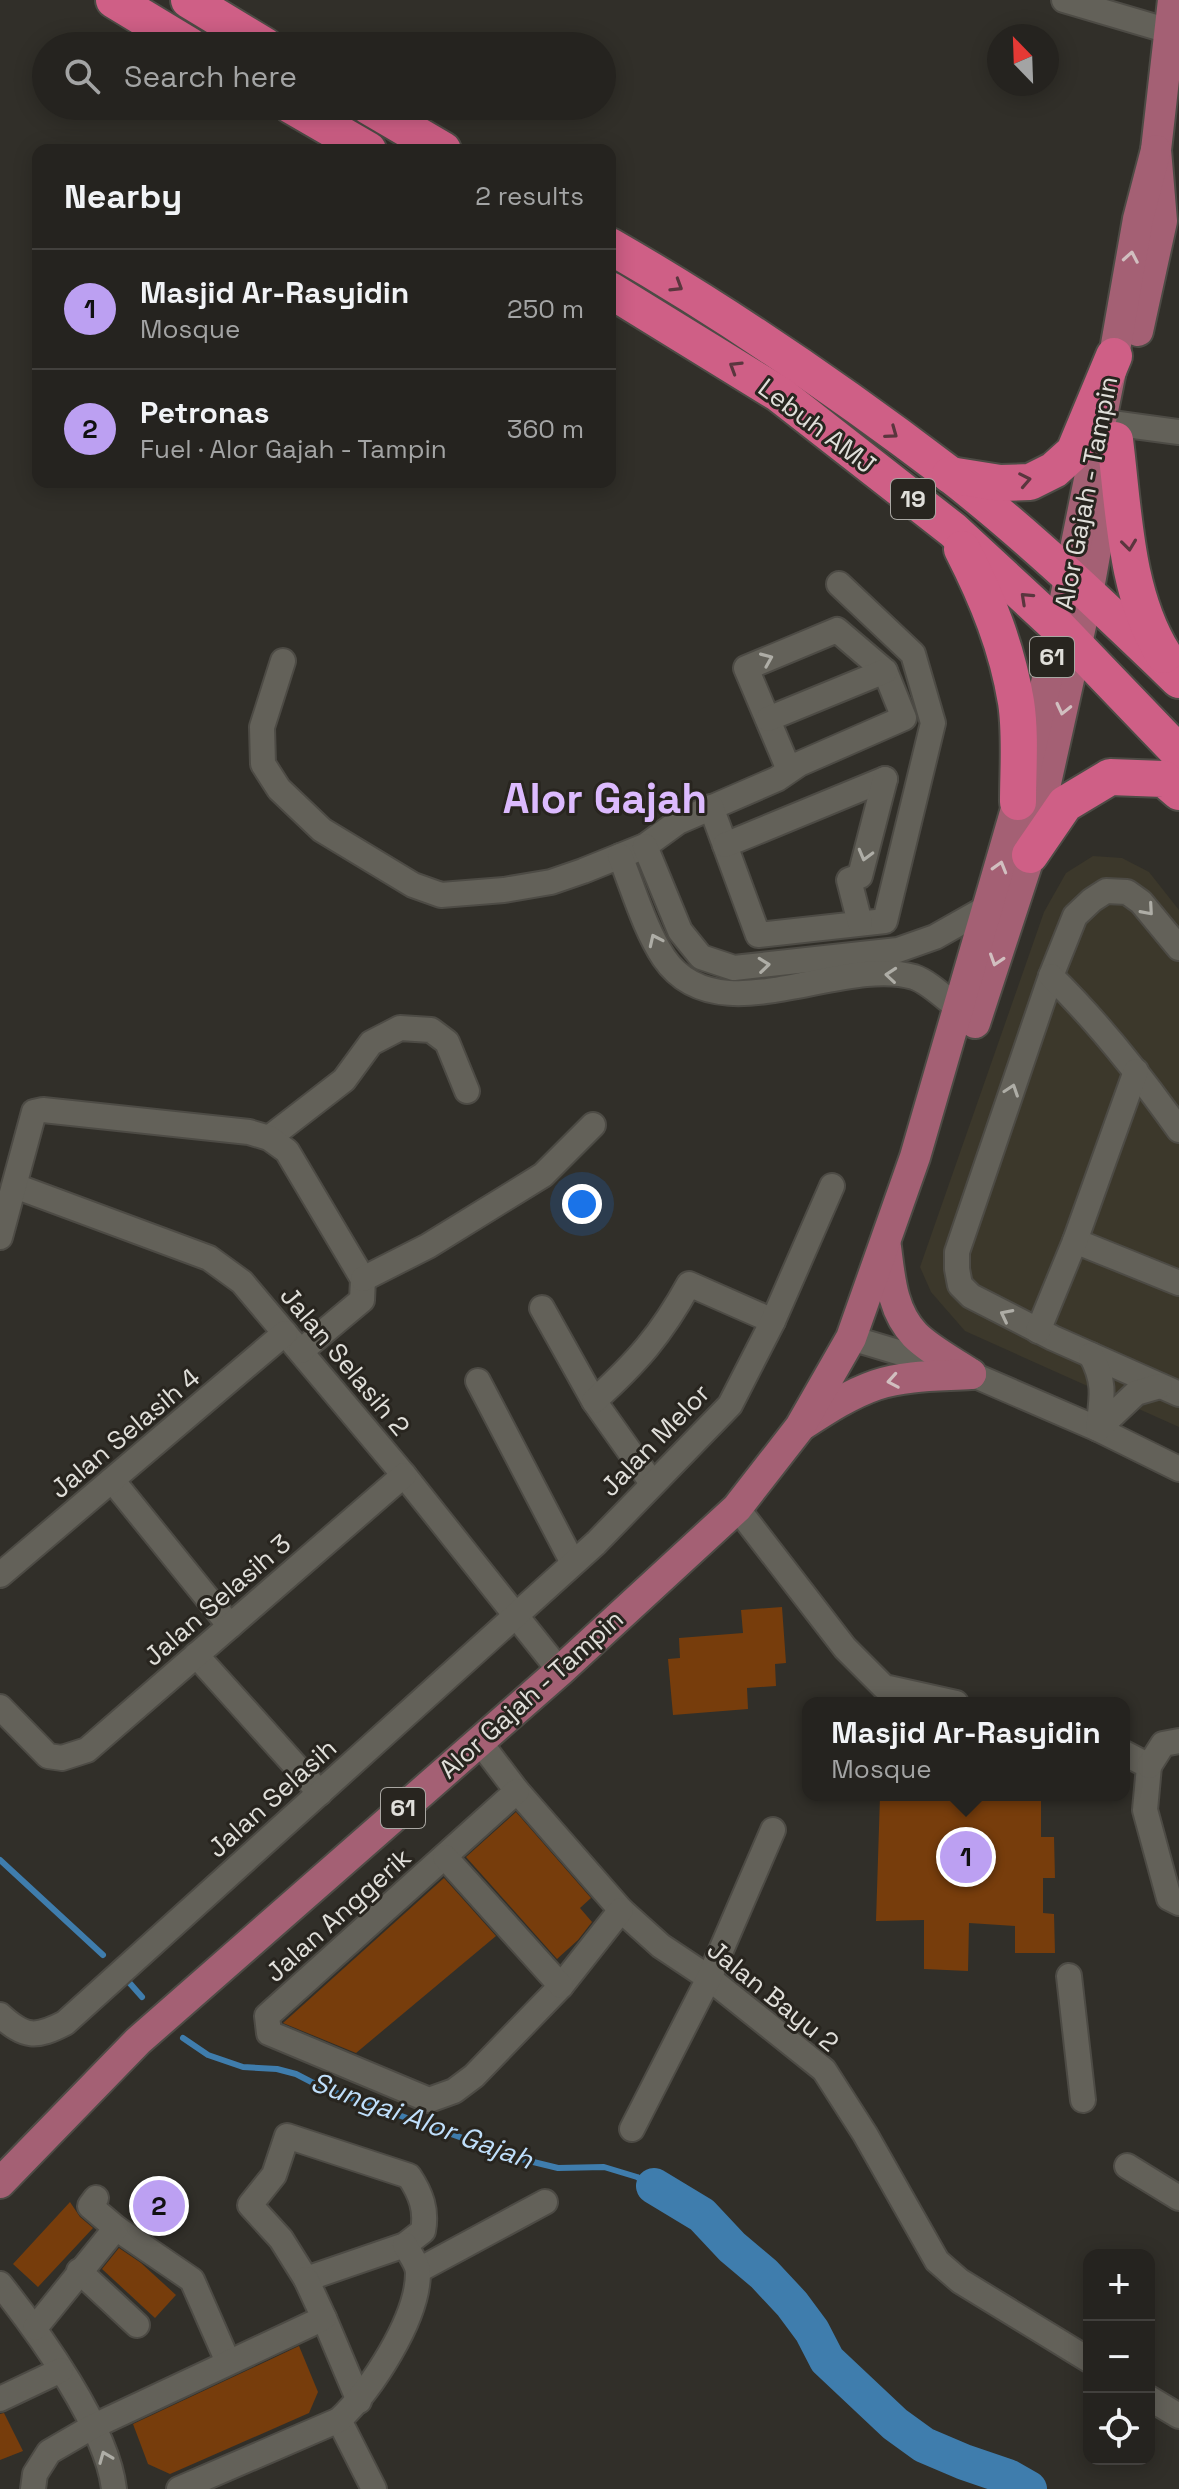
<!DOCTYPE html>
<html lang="en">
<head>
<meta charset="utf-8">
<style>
  body { margin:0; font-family:"Space Grotesk",sans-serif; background:#2d2b28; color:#f1f3f6 }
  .controls { position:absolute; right:24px; bottom:24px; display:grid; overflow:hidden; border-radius:16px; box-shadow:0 4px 20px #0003 }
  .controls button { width:72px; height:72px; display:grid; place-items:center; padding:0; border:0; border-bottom:2px solid #42403d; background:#25231f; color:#f1f3f6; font:40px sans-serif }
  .compass { position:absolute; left:987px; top:24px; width:72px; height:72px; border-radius:50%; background:#25231f; box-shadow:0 4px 20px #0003; rotate:337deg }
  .you { position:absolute; left:582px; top:1204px; width:28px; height:28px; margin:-20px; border:6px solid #fff; border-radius:50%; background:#1a73e8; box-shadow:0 0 0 12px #1a73e833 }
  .badge { display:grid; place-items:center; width:52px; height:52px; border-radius:50%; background:#bca0f2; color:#111; font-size:26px; font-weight:700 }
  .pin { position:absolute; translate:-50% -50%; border:4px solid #fff; box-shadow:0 2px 8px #0006 }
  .popup { position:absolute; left:802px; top:1697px; width:328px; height:104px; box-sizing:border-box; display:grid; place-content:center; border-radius:16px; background:#25231f; filter:drop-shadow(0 2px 6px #0005); font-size:26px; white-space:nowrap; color:#a3a4a4 }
  .popup b { font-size:30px; color:#f1f3f6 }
  .popup::after { content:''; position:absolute; left:50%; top:100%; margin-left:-16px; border:16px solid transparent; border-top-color:#25231f }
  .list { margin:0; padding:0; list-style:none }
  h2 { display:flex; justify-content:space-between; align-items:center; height:104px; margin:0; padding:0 32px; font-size:34px }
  h2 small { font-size:26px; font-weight:400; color:#a3a4a4 }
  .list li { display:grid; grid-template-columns:52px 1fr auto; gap:24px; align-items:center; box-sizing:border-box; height:120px; padding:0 32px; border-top:2px solid #42403d }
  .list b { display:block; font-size:30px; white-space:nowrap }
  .list p { margin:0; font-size:26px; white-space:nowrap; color:#a3a4a4 }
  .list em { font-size:26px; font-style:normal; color:#a3a4a4 }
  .icon { flex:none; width:44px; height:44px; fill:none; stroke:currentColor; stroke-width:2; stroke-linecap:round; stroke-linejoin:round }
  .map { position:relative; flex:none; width:1179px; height:2489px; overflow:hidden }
  .search { position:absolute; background:#25231f; box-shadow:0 4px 20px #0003; left:32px; top:32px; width:584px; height:88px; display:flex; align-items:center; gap:20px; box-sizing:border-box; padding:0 28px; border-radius:44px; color:#a3a4a4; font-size:30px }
  .panel { position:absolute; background:#25231f; box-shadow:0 4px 20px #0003; left:32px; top:144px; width:584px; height:344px; border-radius:16px }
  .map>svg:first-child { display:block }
  .built { fill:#3c382b }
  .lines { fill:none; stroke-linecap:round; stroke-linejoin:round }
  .stream { stroke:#3f7dad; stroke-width:6 }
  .river { stroke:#3f7dad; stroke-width:36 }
  .building { fill:#773d0c }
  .minor-casing { stroke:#4d4b45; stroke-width:28 }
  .major-casing { stroke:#4d4b45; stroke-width:34 }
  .highway-casing { stroke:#4d4b45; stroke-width:40 }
  .minor { stroke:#636159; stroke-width:24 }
  .major { stroke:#a46074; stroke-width:30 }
  .highway { stroke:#cf5f86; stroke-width:36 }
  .oneway { stroke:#d1bfc0 }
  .oneway2 { stroke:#5a363e }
  .oneway3 { stroke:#aeada6 }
  .labels { text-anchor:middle; stroke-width:6; stroke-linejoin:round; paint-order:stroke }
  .shield { fill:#28251f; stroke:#a9a7a2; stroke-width:2 }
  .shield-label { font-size:24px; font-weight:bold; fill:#e0dfda }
  .street-label { font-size:26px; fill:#e0dfda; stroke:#28251f }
  .water-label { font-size:28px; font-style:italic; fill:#bfdffb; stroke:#28251f }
  .town-label { font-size:42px; font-weight:bold; fill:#dcbafe; stroke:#28251f }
</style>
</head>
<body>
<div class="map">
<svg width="1179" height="2489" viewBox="0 0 1179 2489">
  <rect width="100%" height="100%" fill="#312f29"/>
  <path class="built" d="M1093,856L1122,858L1149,872L1179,910V1427L965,1331L931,1292L920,1267L1044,912L1066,873Z"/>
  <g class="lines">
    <g class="stream">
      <path d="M0,1860L103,1955"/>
      <path d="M127,1980L142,1997"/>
      <path d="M183,2038L208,2055L243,2067L277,2069L296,2074L323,2088L521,2159L558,2168L604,2167L637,2177L654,2186"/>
    </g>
    <path class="river" d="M654,2186L702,2215L732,2247L764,2274L792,2304L812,2331L827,2360L895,2424L924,2445L964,2462L1008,2477L1029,2489"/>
  </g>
  <g class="building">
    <path d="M782,1607L786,1663L775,1664L776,1686L747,1688L748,1709L673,1715L668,1659L680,1658L679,1638L743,1633L741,1610Z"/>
    <path d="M888,1795H1041V1837H1054L1055,1878H1043V1913L1054,1914L1055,1953H1015V1926L969,1923L968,1971L924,1969V1920L876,1921L880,1796Z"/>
    <path d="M516,1812L591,1898L580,1908L592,1922L578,1940L557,1959L466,1857Z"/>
    <path d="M444,1878L496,1936L356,2053L283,2023Z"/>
    <path d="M70,2202L80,2217L93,2228L38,2287L13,2264Z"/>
    <path d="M119,2248L141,2263L176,2295L155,2318L102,2269Z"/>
    <path d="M299,2346L318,2392L309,2413L170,2474L148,2464L133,2424Z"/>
    <path d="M4,2413L23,2451L0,2460V2414Z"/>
  </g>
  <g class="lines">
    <g class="minor-casing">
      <g id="minor">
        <path d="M1064,0L1169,31"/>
        <path d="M1119,424L1179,432"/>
        <path d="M283,661L262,727L263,764L279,789L322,830L413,885L441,895L504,890L551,882L583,871L645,846L678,822L777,779L799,764L904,718L885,671L837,630L746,668L789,770"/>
        <path d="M768,719L885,671"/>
        <path d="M711,807L758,935L885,921L933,723L913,654L839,584"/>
        <path d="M725,845L885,779"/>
        <path d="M645,846L680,931L701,957L734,968L898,950L935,937L988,907"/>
        <path d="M620,856C633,888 645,930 664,958C718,1037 840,955 914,977C929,982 946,999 959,1009"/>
        <path d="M860,923L849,880L860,876L885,779"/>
        <path d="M1179,948L1141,902L1127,892L1106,891L1092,900L1075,916L1051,976L957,1252V1269L960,1285L971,1296L1053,1338L1179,1394"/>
        <path d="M1051,976C1099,1023 1140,1075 1179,1130"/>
        <path d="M269,1138L344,1080L371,1043L400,1028L431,1030L447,1042L467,1091"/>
        <path d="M15,1186L209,1258L242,1282L404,1475L560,1671"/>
        <path d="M0,1237L34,1112L43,1110L249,1132L269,1138L287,1151L363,1279L362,1300L301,1351"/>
        <path d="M1075,1241L1179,1283"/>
        <path d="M363,1279L428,1246L543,1175L593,1125"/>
        <path d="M542,1308L594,1401L652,1483"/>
        <path d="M1038,1331L1075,1241L1136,1071"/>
        <path d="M851,1338L971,1374L1098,1429L1179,1469"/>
        <path d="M1091,1355C1106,1383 1102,1398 1098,1429L1136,1393L1160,1386"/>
        <path d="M478,1381L573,1563"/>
        <path d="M594,1401C637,1362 661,1335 689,1284L773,1321"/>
        <path d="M112,1480L230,1626"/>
        <path d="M737,1508L845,1648L884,1687L956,1703"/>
        <path d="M0,1575L285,1333"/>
        <path d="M196,1655L320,1793"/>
        <path d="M0,1707L48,1756L62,1758L87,1750L404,1475"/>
        <path d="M479,1741L517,1791L621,1910L661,1946L709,1978L824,2070L865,2134L937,2261L960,2281L1089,2360"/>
        <path d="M1124,1753L1149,1766L1145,1810L1169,1898L1179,1903"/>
        <path d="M1149,1766L1163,1744L1179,1741"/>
        <path d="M517,1791L267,2016L269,2033L429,2100L454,2091L474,2076L561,1986L621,1910"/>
        <path d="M445,1857L561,1986"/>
        <path d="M1069,1976L1083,2100"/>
        <path d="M0,2015C25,2038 36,2038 65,2023L596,1543L730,1405L773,1321L832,1186"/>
        <path d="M632,2129L709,1978L773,1830"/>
        <path d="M287,2136L409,2176C421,2194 427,2210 423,2231L405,2245L306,2279L281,2239L250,2205L274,2175Z"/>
        <path d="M1127,2166L1179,2198"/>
        <path d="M116,2228L192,2280L228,2362"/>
        <path d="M419,2270L545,2202"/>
        <path d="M79,2271L137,2325"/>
        <path d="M0,2284C39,2333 107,2427 114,2489"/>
        <path d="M324,2318L359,2401"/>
        <path d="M35,2328L116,2228L90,2206L96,2198"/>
        <path d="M1149,2398L1179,2416"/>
        <path d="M0,2399L61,2370"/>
        <path d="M339,2420L374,2489"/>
        <path d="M33,2489L35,2474L49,2452L92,2427L324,2318L306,2279"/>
        <path d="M179,2489L339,2420C371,2390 418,2319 418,2273C418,2264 409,2253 405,2245"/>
      </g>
    </g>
    <g class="major-casing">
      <g id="major">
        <path d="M1138,331L1162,221L1156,150L1173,0"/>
        <path d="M975,1023L1030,855L1088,594L1110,472"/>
        <path d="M886,1247C890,1278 892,1311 915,1335C930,1350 953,1362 971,1374"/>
        <path d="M804,1424C827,1409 850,1394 876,1385C906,1375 940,1376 971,1374"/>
        <path d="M0,2183L138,2041L560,1671L737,1508L800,1427L851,1338L915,1157L1018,802L1059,628L1114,356L1138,219L1156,150"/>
      </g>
    </g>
    <g class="highway-casing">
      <g id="highway">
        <path d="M114,0L190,46"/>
        <path d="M189,0L265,46"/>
        <path d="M292,106L368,150"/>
        <path d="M368,106L443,150"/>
        <path d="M610,246C728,314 840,391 948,473C1028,535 1106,610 1179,680"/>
        <path d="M610,290L779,394L953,530L1059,628L1179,753"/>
        <path d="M1115,440C1124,511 1125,593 1164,655"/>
        <path d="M950,475L1000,483L1030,482L1054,470L1074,452L1114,356"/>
        <path d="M962,549C987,598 1007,647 1016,702C1021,734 1018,769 1018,802"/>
        <path d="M1030,855L1065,804L1110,777L1164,779L1179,792"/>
      </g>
    </g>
    <use href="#minor" class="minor"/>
    <use href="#major" class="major"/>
    <use href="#highway" class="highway"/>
  </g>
  <defs><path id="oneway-chevron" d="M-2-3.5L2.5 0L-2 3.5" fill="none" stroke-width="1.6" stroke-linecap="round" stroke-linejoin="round" transform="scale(2)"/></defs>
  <g class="oneway">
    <use href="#oneway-chevron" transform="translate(1131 257) rotate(-80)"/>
    <use href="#oneway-chevron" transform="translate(1063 709) rotate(103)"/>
    <use href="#oneway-chevron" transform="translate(1000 867) rotate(-74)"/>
    <use href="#oneway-chevron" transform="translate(996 960) rotate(108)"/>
    <use href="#oneway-chevron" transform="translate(893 1381) rotate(170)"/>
  </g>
  <g class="oneway2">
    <use href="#oneway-chevron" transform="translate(677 286) rotate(32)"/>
    <use href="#oneway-chevron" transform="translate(735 367) rotate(-148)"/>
    <use href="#oneway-chevron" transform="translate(892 433) rotate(36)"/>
    <use href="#oneway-chevron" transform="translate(1025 480) rotate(-11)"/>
    <use href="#oneway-chevron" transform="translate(1129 545) rotate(83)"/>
    <use href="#oneway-chevron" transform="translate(1026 598) rotate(-137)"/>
  </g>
  <g class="oneway3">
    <use href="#oneway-chevron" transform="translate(767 659) rotate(-23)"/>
    <use href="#oneway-chevron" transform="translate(865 855) rotate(105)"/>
    <use href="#oneway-chevron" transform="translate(1148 910) rotate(49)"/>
    <use href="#oneway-chevron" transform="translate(655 940) rotate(-115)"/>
    <use href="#oneway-chevron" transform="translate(764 965) rotate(-6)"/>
    <use href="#oneway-chevron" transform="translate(891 975) rotate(-175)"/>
    <use href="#oneway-chevron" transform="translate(1012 1090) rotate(-71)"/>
    <use href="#oneway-chevron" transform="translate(1006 1315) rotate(-153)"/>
    <use href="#oneway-chevron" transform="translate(105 2457) rotate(-112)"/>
  </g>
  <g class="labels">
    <g class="shield">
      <rect x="891" y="479" width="44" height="40" rx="6"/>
      <rect x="1030" y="637" width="44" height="40" rx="6"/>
      <rect x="381" y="1788" width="44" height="40" rx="6"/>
    </g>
    <g class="shield-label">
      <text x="913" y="507">19</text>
      <text x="1052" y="665">61</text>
      <text x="403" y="1816">61</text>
    </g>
    <g class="street-label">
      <text transform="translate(817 426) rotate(37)" y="9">Lebuh AMJ</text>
      <text transform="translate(1086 493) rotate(-79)" y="9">Alor Gajah - Tampin</text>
      <text transform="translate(345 1361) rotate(50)" y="9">Jalan Selasih 2</text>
      <text transform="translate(125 1433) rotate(-40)" y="9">Jalan Selasih 4</text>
      <text transform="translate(655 1440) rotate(-46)" y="9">Jalan Melor</text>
      <text transform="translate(217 1600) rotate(-41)" y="9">Jalan Selasih 3</text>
      <text transform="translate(531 1694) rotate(-42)" y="9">Alor Gajah - Tampin</text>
      <text transform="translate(272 1798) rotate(-42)" y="9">Jalan Selasih</text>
      <text transform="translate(338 1915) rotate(-42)" y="9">Jalan Anggerik</text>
      <text transform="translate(773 1996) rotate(39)" y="9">Jalan Bayu 2</text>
    </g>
    <g class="water-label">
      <text transform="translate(422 2120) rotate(20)" y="10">Sungai Alor Gajah</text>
    </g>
    <g class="town-label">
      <text x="605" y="813">Alor Gajah</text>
    </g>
  </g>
</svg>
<div class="controls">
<button>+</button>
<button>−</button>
<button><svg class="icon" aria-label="locate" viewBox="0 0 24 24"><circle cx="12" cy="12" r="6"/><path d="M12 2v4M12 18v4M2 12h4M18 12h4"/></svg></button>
</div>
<svg class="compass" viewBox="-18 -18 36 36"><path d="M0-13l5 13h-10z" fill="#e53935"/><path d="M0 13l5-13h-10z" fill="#a3a4a4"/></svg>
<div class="you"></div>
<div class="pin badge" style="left:966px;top:1857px">1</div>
<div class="popup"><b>Masjid Ar-Rasyidin</b>Mosque</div>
<div class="pin badge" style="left:159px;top:2206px">2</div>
<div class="search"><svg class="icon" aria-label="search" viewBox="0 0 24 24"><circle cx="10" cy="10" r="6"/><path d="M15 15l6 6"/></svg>Search here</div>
<section class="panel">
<h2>Nearby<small>2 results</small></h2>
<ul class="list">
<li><span class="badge">1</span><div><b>Masjid Ar-Rasyidin</b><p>Mosque</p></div><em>250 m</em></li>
<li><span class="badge">2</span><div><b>Petronas</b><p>Fuel · Alor Gajah - Tampin</p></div><em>360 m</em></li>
</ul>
</section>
</div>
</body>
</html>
